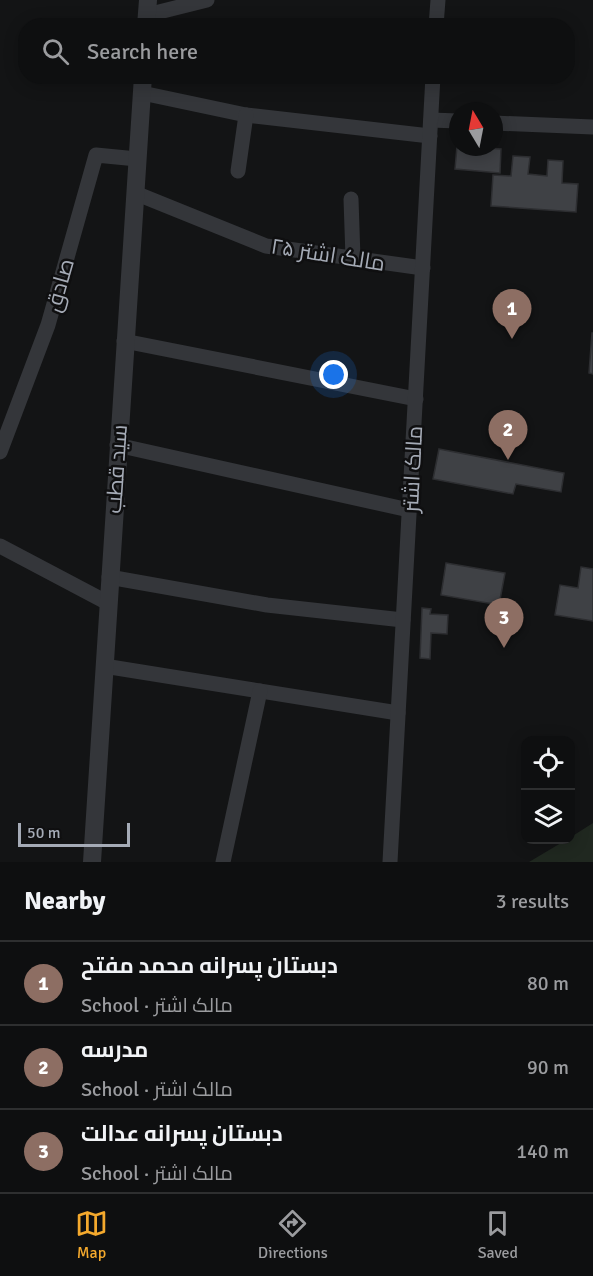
<!DOCTYPE html>
<html lang="en">
<head>
<meta charset="utf-8">
<style>
  body { margin:0; font-family:Signika,Cairo,sans-serif; background:#171819; color:#f1f3f6 }
  .controls { position:absolute; right:18px; bottom:18px; display:grid; overflow:hidden; border-radius:12px; box-shadow:0 3px 15px #0003 }
  .controls button { width:54px; height:54px; display:grid; place-items:center; padding:0; border:0; border-bottom:2px solid #2e2f30; background:#0e0f10; color:#f1f3f6; font:30px sans-serif }
  .compass { position:absolute; left:449px; top:102px; width:54px; height:54px; border-radius:50%; background:#0e0f10; box-shadow:0 3px 15px #0003; rotate:350deg }
  .scale { position:absolute; left:18px; bottom:15px; width:112px; box-sizing:border-box; padding-left:6px; border:3px solid #a5abb6; border-top:0; font-size:16px; line-height:21px; white-space:nowrap; color:#a5abb6; -webkit-text-stroke:4px #0f0f10; paint-order:stroke }
  .you { position:absolute; left:334px; top:375px; width:21px; height:21px; margin:-15px; border:4px solid #fff; border-radius:50%; background:#1a73e8; box-shadow:0 0 0 9px #1a73e833 }
  .badge { display:grid; place-items:center; width:39px; height:39px; border-radius:50%; background:#f4a92d; color:#fff; font-size:20px; font-weight:700 }
  .pin { position:absolute; translate:-50% -50px; filter:drop-shadow(0 2px 3px #0008) }
  .pin::after { content:''; position:absolute; top:32px; width:21px; height:18px; background:inherit; clip-path:polygon(0 0,100% 0,50% 100%) }
  .list { margin:0; padding:0; list-style:none }
  h2 { display:flex; justify-content:space-between; align-items:center; height:78px; margin:0; padding:0 24px; font-size:26px }
  h2 small { font-size:20px; font-weight:400; color:#9b9c9f }
  .list li { display:grid; grid-template-columns:39px 1fr auto; gap:18px; align-items:center; box-sizing:border-box; height:84px; padding:0 24px; border-top:2px solid #2e2f30 }
  .list b { display:block; font-size:22px; white-space:nowrap }
  .list p { margin:0; font-size:20px; white-space:nowrap; color:#9b9c9f }
  .list em { font-size:20px; font-style:normal; color:#9b9c9f }
  .icon { flex:none; width:33px; height:33px; fill:none; stroke:currentColor; stroke-width:2; stroke-linecap:round; stroke-linejoin:round }
  .map { position:relative; flex:none; width:593px; height:862px; overflow:hidden }
  .search { position:absolute; background:#0e0f10; box-shadow:0 3px 15px #0003; left:18px; right:18px; top:18px; height:66px; display:flex; align-items:center; gap:15px; box-sizing:border-box; padding:0 21px; border-radius:24px; color:#9b9c9f; font-size:22px }
  .sheet { height:330px; background:#0e0f10 }
  nav { display:flex; justify-content:space-around; align-items:center; box-sizing:border-box; height:84px; border-top:2px solid #2e2f30; background:#0e0f10; font-size:16px; color:#9b9c9f }
  nav a { display:grid; justify-items:center; gap:3px }
  nav .on { color:#f4a92d }
  .map>svg:first-child { display:block }
  .green { fill:#202820 }
  .building { fill:#3f4145; stroke:#2d2e31; stroke-width:1.5 }
  .lines { fill:none; stroke-linecap:round; stroke-linejoin:round }
  .minor { stroke:#34363a; stroke-width:15 }
  .tertiary { stroke:#34363a; stroke-width:18 }
  .labels { text-anchor:middle; stroke-width:5; stroke-linejoin:round; paint-order:stroke }
  .street-label { font-size:22px; fill:#a5abb6; stroke:#0f0f10 }
</style>
</head>
<body>
<div class="map">
<svg width="593" height="862" viewBox="0 0 593 862">
  <rect width="100%" height="100%" fill="#131415"/>
  <path class="green" d="M593,823V862H529L566,840H570L571,837Z"/>
  <g class="building">
    <path d="M457,146L501,149L500,173L455,169Z"/>
    <path d="M513,156L530,157L528,174L547,176L548,160L563,161L562,183L578,184L576,212L491,206L493,175L511,176Z"/>
    <path d="M592,333H593V374L589,373Z"/>
    <path d="M439,449L564,473L561,492L516,484L513,494L433,479Z"/>
    <path d="M446,563L505,573L499,605L441,595Z"/>
    <path d="M581,567L593,569V621L555,615L560,585L578,588Z"/>
    <path d="M422,608L431,609L430,614L448,615L447,634L431,633L430,659L420,658Z"/>
  </g>
  <g class="lines">
    <g class="minor">
      <path d="M147,15L207,0"/>
      <path d="M436,26L438,0"/>
      <path d="M142,93L246,115L430,136"/>
      <path d="M431,120L458,121"/>
      <path d="M494,123L593,127"/>
      <path d="M238,171L246,115"/>
      <path d="M135,193L266,246L423,268"/>
      <path d="M351,199L353,258"/>
      <path d="M124,341L416,399"/>
      <path d="M117,445L409,510"/>
      <path d="M0,452L48,325L96,155L137,159"/>
      <path d="M0,546L108,603"/>
      <path d="M109,577L267,605L403,620"/>
      <path d="M104,666L398,713"/>
      <path d="M223,862L260,691"/>
      <path d="M390,862L433,76"/>
    </g>
    <g class="tertiary">
      <path d="M146,26L148,0"/>
      <path d="M92,862L143,76"/>
    </g>
  </g>
  <g class="labels">
    <g class="street-label">
      <text transform="translate(328 254) rotate(9)" y="8">مالک اشتر ۲۵</text>
      <text transform="translate(59 285) rotate(-74)" y="8">صادق</text>
      <text transform="translate(116 469) rotate(-86)" y="8">سید قطب</text>
      <text transform="translate(412 469) rotate(-87)" y="8">مالک اشتر</text>
    </g>
  </g>
</svg>
<div class="controls">
<button><svg class="icon" aria-label="locate" viewBox="0 0 24 24"><circle cx="12" cy="12" r="6"/><path d="M12 2v4M12 18v4M2 12h4M18 12h4"/></svg></button>
<button><svg class="icon" aria-label="layers" viewBox="0 0 24 24"><path d="M12 4l9 5-9 5-9-5zM3 14l9 5 9-5"/></svg></button>
</div>
<svg class="compass" viewBox="-18 -18 36 36"><path d="M0-13l5 13h-10z" fill="#e53935"/><path d="M0 13l5-13h-10z" fill="#9b9c9f"/></svg>
<div class="scale">50 m</div>
<div class="you"></div>
<div class="pin badge" style="left:512px;top:339px;background:#8d6e63">1</div>
<div class="pin badge" style="left:508px;top:460px;background:#8d6e63">2</div>
<div class="pin badge" style="left:504px;top:648px;background:#8d6e63">3</div>
<div class="search"><svg class="icon" aria-label="search" viewBox="0 0 24 24"><circle cx="10" cy="10" r="6"/><path d="M15 15l6 6"/></svg>Search here</div>
</div>
<section class="sheet">
<h2>Nearby<small>3 results</small></h2>
<ul class="list">
<li><span class="badge" style="background:#8d6e63">1</span><div><b>دبستان پسرانه محمد مفتح</b><p>School · مالک اشتر</p></div><em>80 m</em></li>
<li><span class="badge" style="background:#8d6e63">2</span><div><b>مدرسه</b><p>School · مالک اشتر</p></div><em>90 m</em></li>
<li><span class="badge" style="background:#8d6e63">3</span><div><b>دبستان پسرانه عدالت</b><p>School · مالک اشتر</p></div><em>140 m</em></li>
</ul>
</section>
<nav>
<a class="on"><svg class="icon" aria-label="map" viewBox="0 0 24 24"><path d="M3 6l6-2 6 2 6-2v14l-6 2-6-2-6 2zM9 4v14M15 6v14"/></svg>Map</a>
<a><svg class="icon" aria-label="directions" viewBox="0 0 24 24"><path d="M12 3l9 9-9 9-9-9zM9 14v-3h6M13 9l2 2-2 2"/></svg>Directions</a>
<a><svg class="icon" aria-label="saved" viewBox="0 0 24 24"><path d="M7 4h10v16l-5-4-5 4z"/></svg>Saved</a>
</nav>
</body>
</html>
